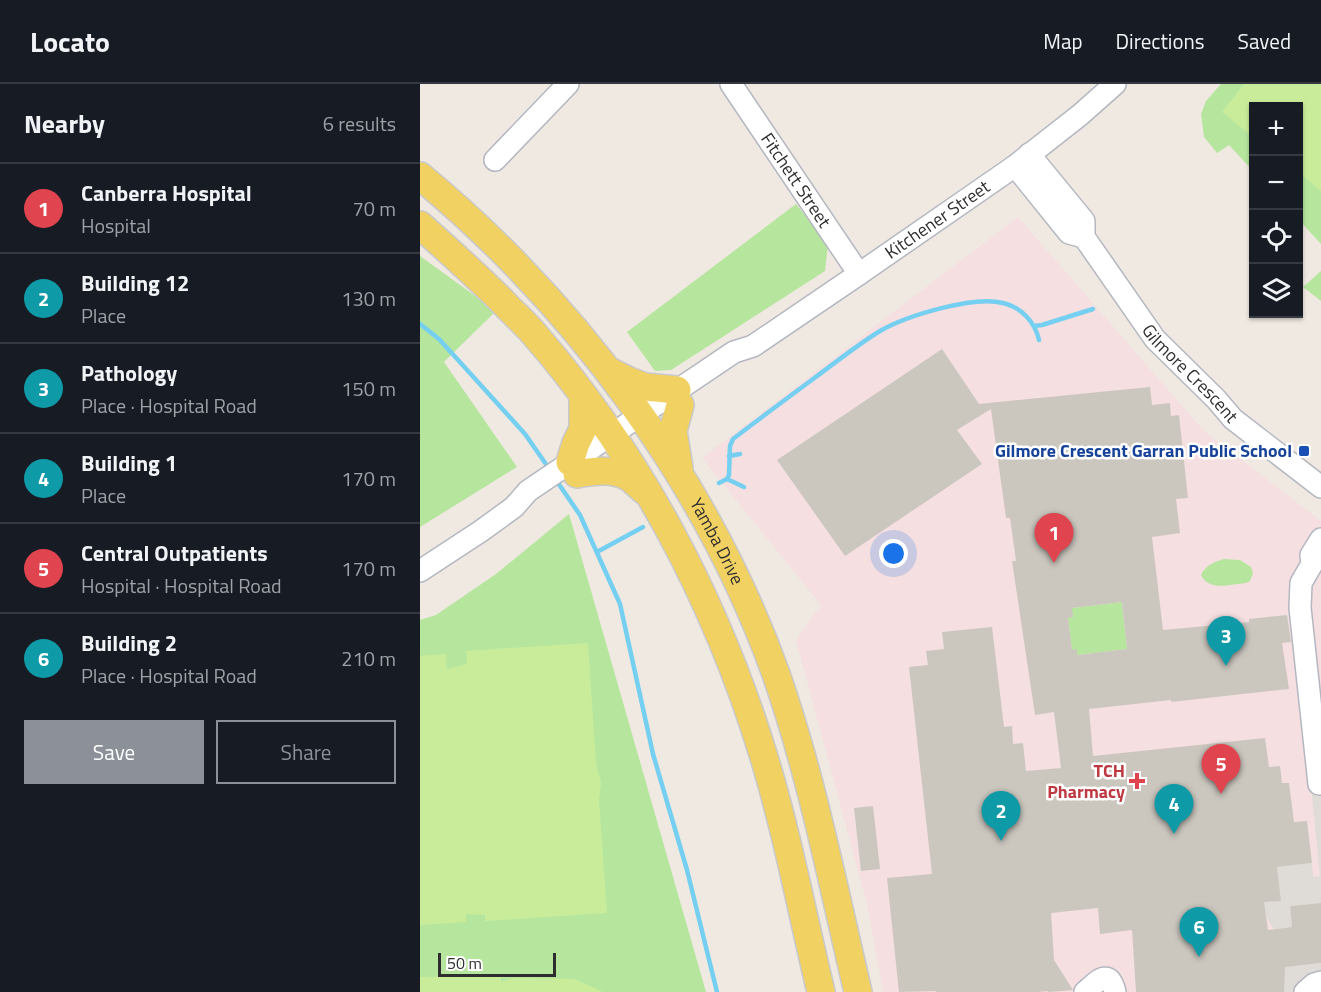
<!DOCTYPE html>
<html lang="en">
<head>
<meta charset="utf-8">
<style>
  body { margin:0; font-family:"Titillium Web",sans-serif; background:#20242c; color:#f1f3f6 }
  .controls { position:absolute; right:18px; top:18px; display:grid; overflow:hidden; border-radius:0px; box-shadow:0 2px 4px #0004 }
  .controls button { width:54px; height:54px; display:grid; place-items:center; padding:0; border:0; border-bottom:2px solid #363941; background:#171b24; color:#f1f3f6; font:30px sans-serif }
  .scale { position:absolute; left:18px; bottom:15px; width:118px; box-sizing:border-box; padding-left:6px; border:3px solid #2e2e2e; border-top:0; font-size:16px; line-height:21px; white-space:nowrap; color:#2e2e2e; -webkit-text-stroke:4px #fff; paint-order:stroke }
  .you { position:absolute; left:474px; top:470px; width:21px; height:21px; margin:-15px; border:4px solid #fff; border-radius:50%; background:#1a73e8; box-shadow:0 0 0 9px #1a73e833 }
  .badge { display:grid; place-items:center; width:39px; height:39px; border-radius:50%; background:#8c9099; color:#fff; font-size:20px; font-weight:700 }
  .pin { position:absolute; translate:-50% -50px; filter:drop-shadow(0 2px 3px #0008) }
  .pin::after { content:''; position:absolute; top:32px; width:21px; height:18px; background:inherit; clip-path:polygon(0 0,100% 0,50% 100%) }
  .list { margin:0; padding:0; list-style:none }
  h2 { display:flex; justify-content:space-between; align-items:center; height:78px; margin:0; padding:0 24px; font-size:26px }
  h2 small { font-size:20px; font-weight:400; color:#9ea1a6 }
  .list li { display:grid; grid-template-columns:39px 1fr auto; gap:18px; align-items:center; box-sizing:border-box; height:90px; padding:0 24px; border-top:2px solid #363941 }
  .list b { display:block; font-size:22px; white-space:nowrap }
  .list p { margin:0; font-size:20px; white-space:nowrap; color:#9ea1a6 }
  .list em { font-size:20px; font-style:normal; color:#9ea1a6 }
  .actions { display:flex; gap:12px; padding:18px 24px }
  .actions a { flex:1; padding:14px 0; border:2px solid #8c9099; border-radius:0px; text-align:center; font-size:21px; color:#8c9099 }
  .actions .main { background:#8c9099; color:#fff }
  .icon { flex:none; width:33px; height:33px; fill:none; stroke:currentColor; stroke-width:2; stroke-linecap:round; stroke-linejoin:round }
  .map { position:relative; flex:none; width:901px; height:908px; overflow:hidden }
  header { display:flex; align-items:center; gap:36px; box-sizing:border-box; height:84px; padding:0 30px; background:#171b24; border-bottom:2px solid #363941 }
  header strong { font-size:28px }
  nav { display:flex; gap:33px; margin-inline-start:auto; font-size:21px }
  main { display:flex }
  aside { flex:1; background:#171b24 }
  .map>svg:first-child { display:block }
  .medical { fill:#f5dfe0 }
  .green { fill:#b6e59e }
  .pitch { fill:#c9ec9a }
  .plaza { fill:#dfdcd8 }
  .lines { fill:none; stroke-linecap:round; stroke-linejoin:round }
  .stream { stroke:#75cff0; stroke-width:4.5 }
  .building { fill:#cbc7bf; fill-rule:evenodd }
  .minor-casing { stroke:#b4b7c1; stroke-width:24 }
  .major-casing { stroke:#c9c9c9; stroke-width:30 }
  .minor { stroke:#fff; stroke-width:21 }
  .major { stroke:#f2d163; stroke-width:27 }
  .transit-dot { fill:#1a4fb4; stroke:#fff; stroke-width:2 }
  .health-dot { fill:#e0444e; stroke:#fff; stroke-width:2 }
  .labels { text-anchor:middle; stroke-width:5; stroke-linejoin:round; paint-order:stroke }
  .street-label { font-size:18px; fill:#2e2e2e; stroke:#fff }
  .transit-label { font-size:18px; font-weight:bold; fill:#164399; stroke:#fff; text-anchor:end }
  .health-label { font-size:18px; font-weight:bold; fill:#be3a42; stroke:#fff; text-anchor:end }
</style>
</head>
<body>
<header>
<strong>Locato</strong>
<nav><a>Map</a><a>Directions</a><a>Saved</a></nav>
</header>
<main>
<aside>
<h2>Nearby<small>6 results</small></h2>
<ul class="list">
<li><span class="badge" style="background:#e0444e">1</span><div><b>Canberra Hospital</b><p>Hospital</p></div><em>70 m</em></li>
<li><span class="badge" style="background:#0f9aa8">2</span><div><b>Building 12</b><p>Place</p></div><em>130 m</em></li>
<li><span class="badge" style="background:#0f9aa8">3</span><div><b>Pathology</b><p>Place · Hospital Road</p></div><em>150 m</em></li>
<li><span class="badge" style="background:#0f9aa8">4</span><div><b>Building 1</b><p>Place</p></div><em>170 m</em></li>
<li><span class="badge" style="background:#e0444e">5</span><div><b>Central Outpatients</b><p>Hospital · Hospital Road</p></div><em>170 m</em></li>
<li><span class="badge" style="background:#0f9aa8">6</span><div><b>Building 2</b><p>Place · Hospital Road</p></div><em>210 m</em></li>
</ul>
<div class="actions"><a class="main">Save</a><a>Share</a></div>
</aside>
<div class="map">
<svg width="901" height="908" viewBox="0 0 901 908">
  <rect width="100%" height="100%" fill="#efe9e1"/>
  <path class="medical" d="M598,133L784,347L901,437V908H463L448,824L376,556L401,521L282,374Z"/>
  <g class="green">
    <path d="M801,0H901V160L879,136L878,22H834L833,87L809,61L797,69L784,53L781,30L786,17Z"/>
    <path d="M376,120L408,160L405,187L251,286L235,287L207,248Z"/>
    <path d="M0,172L76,227L24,278L97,383L0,443Z"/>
    <path d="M901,187V217L883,203Z"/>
    <path d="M149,430L286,908H0V536L16,531L76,490Z"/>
    <path d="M804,475L820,476L831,483L833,489L830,497L826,499C811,500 789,508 781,491C786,481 794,478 804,475Z"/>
    <path d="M702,518L707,565L657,571V566H652L648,534L652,524Z"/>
  </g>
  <g class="pitch">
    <path d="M824,0H901V107L879,89L878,22H834L833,53L802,28Z"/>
    <path d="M168,559L176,679L181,699L179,716L187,829L65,837V831L46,830V838L0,841V572L26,570L27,585L47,580L46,567Z"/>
    <path d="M81,892V898L93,894L155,895L183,908H0V893Z"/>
  </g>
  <g class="plaza">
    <path d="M901,700V819L870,822L872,843L854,845L846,833L844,818L860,817L857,783L892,779L893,793L900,792L891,701Z"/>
    <path d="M875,875L876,882L901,879V887H895L886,891L878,898L873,908H847L845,879Z"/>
  </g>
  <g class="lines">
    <g class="stream">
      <path d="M0,240L19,255L105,350L130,386"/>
      <path d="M614,242L622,241L673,225"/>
      <path d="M309,372L320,370"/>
      <path d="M307,395L324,403"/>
      <path d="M136,396L160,431L200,520L233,670L267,786L297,908"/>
      <path d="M299,399L307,395L309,391L310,362L313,355C339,335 366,315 393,295C415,279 437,261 460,247C486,232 554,211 583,219C601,223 615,238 619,256"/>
      <path d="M177,468L223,443"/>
    </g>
  </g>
  <g class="building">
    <path d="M522,265L559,320L730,303L732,321L750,319L751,332L759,331L768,414L756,415L760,449L732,453L743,546L829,538V535L867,531L871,558L862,559L869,605L751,618V616L669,625L673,672L845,654L849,683L860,682L862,699H869L874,738L887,737L892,779L857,783L861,817L844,818L848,846L872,843L870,822L901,819V879L865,883L864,908H716L712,846L680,850L678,824L631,829L634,876L653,906L629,908L627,907L618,908H516V907L479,908L467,794L512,790L489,583L508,581L506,567L524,565L522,548L572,543L584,643L592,642L593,660L603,659L606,687L641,684L634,628L615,631L592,477H596L590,434H586L571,325L537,346L562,380L425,472L357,376ZM702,518L707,565L657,571V565L652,566L648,534L653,533L652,524Z"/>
    <path d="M453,722L460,785L441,787L434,724Z"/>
  </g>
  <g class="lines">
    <g class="minor-casing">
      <g id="minor">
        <path id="s1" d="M311,0L439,190"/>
        <path id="s2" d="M609,70L664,137V153L735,255L796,315L813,335L901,403"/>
        <path d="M75,76L148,0"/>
        <path d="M595,82L649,149L664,153"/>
        <path id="s3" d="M0,487L61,447L94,423L108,407L314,268L333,262L439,190L595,82L660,31L695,0"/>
        <path d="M899,700L880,524L881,499L892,480L891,471L901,455"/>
        <path d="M665,908C676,899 689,882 695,908"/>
        <path d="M885,908L894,900L901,898"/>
      </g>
    </g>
    <g class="major-casing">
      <g id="major">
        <path id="s4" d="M0,92C157,222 287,398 356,590C392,693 413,802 438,908"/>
        <path d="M0,141C28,166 56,191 83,218C93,229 105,239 115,251C220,372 296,517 343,670C367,748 382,829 401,908"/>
        <path d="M191,288L209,297L225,303L257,306"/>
        <path d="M150,378L156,359L163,345V312"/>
        <path d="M259,384L253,347L260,321"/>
        <path d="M157,390C174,387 194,384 210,394C215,398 220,403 225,407"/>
      </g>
    </g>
    <use href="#minor" class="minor"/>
    <use href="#major" class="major"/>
  </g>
  <rect class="transit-dot" x="878" y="361" width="12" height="12" rx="3"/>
  <path class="health-dot" d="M714 688h6v6h6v6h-6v6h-6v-6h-6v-6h6z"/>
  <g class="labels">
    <g class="street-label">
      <text dy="6" stroke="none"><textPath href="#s1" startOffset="116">Fitchett Street</textPath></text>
      <text dy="6" stroke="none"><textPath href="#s3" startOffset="627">Kitchener Street</textPath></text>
      <text dy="6" stroke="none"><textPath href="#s2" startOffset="276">Gilmore Crescent</textPath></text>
      <text dy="6" stroke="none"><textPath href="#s4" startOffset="474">Yamba Drive</textPath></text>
    </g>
    <g class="transit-label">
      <text x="872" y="373">Gilmore Crescent Garran Public School</text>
    </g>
    <g class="health-label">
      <text x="705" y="693">TCH<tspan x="705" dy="21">Pharmacy</tspan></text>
    </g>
  </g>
</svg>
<div class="controls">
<button>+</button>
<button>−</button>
<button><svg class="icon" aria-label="locate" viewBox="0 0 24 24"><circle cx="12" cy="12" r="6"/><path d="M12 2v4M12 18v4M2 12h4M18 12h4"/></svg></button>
<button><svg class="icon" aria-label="layers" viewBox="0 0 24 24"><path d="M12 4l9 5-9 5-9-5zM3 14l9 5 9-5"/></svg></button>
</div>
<div class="scale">50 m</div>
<div class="you"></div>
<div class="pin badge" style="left:634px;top:479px;background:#e0444e">1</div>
<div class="pin badge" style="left:581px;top:757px;background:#0f9aa8">2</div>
<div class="pin badge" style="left:806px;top:582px;background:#0f9aa8">3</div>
<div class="pin badge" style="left:754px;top:750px;background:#0f9aa8">4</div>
<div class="pin badge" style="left:801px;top:710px;background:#e0444e">5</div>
<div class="pin badge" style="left:779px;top:873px;background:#0f9aa8">6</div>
</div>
</main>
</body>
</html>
